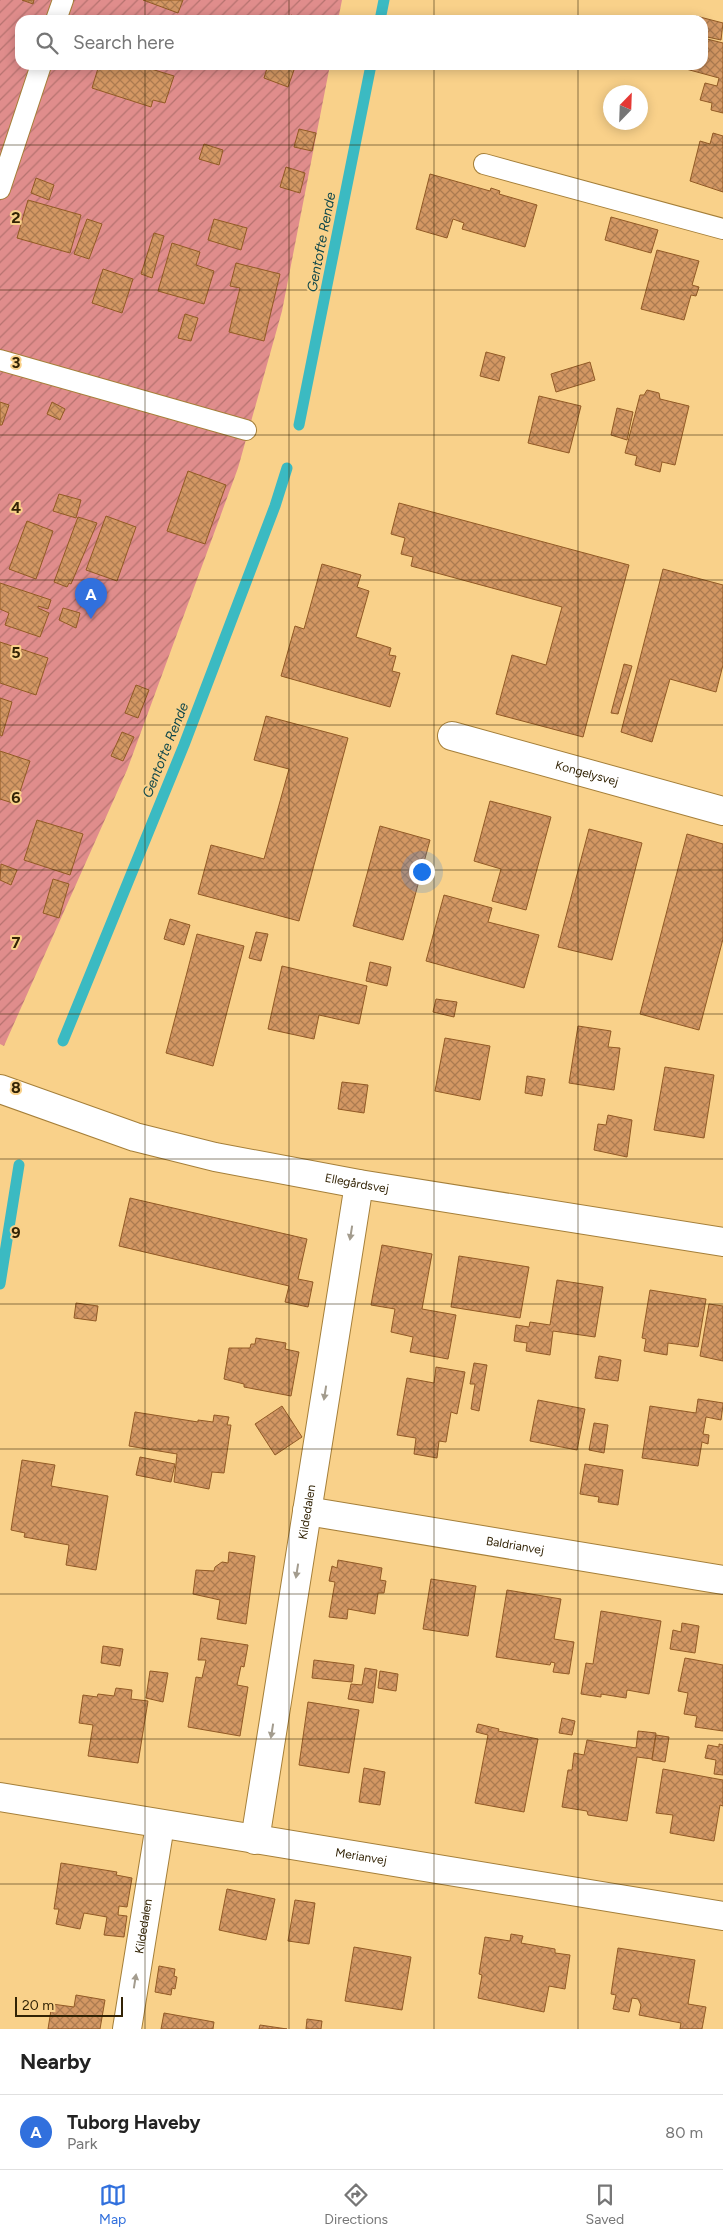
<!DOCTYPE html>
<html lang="en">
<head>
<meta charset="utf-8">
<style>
  body { margin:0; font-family:Figtree,sans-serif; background:#f6f6f6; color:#222 }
  .compass { position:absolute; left:603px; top:85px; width:45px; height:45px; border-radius:50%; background:#fff; box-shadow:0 2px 12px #0003; rotate:23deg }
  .scale { position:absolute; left:15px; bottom:12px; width:108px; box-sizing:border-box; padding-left:5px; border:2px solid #322305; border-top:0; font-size:14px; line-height:18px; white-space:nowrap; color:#322305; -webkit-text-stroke:4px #f9d18a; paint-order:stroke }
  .you { position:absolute; left:421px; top:871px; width:18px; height:18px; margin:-12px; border:4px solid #fff; border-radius:50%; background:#1a73e8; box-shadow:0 0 0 8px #1a73e833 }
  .badge { display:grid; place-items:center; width:32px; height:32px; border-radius:50%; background:#3170dd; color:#fff; font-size:16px; font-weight:700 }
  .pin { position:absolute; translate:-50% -41px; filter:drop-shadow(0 1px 2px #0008) }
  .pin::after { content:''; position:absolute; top:26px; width:18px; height:15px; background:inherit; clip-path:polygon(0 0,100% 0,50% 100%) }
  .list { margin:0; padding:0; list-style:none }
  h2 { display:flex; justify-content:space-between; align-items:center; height:65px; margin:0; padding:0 20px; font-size:21px }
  h2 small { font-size:16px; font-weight:400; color:#767676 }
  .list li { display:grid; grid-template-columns:32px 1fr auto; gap:15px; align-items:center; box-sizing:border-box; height:75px; padding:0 20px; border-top:1px solid #e0e0e0 }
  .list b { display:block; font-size:19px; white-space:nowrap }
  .list p { margin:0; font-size:16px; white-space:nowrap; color:#767676 }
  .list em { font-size:16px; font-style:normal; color:#767676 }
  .icon { flex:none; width:28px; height:28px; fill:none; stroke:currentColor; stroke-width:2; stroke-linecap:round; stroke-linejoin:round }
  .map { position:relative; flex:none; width:723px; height:2029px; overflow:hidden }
  .search { position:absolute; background:#fff; box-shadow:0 2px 12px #0003; left:15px; right:15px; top:15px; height:55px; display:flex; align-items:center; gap:12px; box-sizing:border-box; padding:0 18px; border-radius:15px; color:#767676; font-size:19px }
  .sheet { height:140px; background:#fff }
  nav { display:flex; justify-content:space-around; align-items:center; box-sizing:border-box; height:70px; border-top:1px solid #e0e0e0; background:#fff; font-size:14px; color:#767676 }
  nav a { display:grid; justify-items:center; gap:2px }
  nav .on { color:#3170dd }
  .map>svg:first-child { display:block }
  .garden { fill:url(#garden-furrows) }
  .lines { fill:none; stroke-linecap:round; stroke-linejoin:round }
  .stream { stroke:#3bbac2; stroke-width:11 }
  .building { fill:url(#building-cross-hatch); stroke:#925a25 }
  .service-casing { stroke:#a57f39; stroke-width:22 }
  .minor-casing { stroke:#a57f39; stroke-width:30 }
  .tertiary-casing { stroke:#a57f39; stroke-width:30 }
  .service { stroke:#fff; stroke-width:20 }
  .minor { stroke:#fff; stroke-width:28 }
  .tertiary { stroke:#fff; stroke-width:28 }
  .oneway { fill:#a39c8e }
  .grid { fill:none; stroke:#322305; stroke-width:1; stroke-opacity:0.55 }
  .labels { text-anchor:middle; stroke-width:4; stroke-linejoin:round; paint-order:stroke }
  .street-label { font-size:12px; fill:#322305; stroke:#f9d18a }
  .water-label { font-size:14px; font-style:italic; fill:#11484b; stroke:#f9d18a }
  .grid-label { font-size:16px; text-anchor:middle; font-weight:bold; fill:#322305; stroke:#f9d18a; stroke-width:4; stroke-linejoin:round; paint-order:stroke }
</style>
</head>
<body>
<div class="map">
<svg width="723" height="2029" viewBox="0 0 723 2029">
  <defs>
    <pattern id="garden-furrows" width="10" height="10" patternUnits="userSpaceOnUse" patternTransform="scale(1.25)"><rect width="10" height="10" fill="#e08d8c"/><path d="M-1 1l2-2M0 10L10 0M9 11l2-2" fill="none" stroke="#b67370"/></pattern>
    <pattern id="building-cross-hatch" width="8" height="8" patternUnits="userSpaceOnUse" patternTransform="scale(1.25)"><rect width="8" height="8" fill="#d39763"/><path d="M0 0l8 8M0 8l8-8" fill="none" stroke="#ac7b50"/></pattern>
  </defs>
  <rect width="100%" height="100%" fill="#f9d18a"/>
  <path class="garden" d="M0,0H342L338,20H20V65H330L282,311L238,468L127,770L4,1046L0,1044Z"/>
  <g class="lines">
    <g class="stream">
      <path d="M380,20L384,0"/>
      <path d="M299,425L371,65"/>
      <path d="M63,1041L184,745L275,506L287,468"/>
      <path d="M0,1284L19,1165"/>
    </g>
  </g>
  <g class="building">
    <path d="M22,0H34L33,4Z"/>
    <path d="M143,0H183L178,13Z"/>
    <path d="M291,15L304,20H289Z"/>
    <path d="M696,16L723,23L721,40L703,36V20H695Z"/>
    <path d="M703,38L723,43V113L711,110L712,103L700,100L705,83L717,86L719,78L675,66L703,65Z"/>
    <path d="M99,65H138L174,76L165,103L153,100L151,107L92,88Z"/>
    <path d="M268,65H278L294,70L288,87L264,78Z"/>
    <path d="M299,129L316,133L312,151L294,147Z"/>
    <path d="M713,133L723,136V192L690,181L700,141L710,144Z"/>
    <path d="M204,144L223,150L219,165L199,159Z"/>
    <path d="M286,167L305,173L300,193L280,187Z"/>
    <path d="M430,174L490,191L491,188L500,191L499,194L537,205L525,247L462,229L464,223L453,219L447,238L416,229Z"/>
    <path d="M36,178L54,185L49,200L31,193Z"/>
    <path d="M28,200L81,215L70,253L17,238Z"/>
    <path d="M611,217L658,230L651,253L605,240Z"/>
    <path d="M87,219L102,224L89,259L74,254Z"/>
    <path d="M214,219L247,228L241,250L208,240Z"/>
    <path d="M154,233L164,236L152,278L141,274Z"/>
    <path d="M172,243L200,252L196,265L214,271L204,304L158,291Z"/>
    <path d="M657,250L699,261L692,285L699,287L696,296L691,295L684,320L641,309Z"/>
    <path d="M236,263L280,274L264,341L229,332L240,288L230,286Z"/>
    <path d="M103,269L133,279L122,313L92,303Z"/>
    <path d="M185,314L198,318L191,341L178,338Z"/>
    <path d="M486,352L505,357L499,381L480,376Z"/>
    <path d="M590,362L595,380L556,392L551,374Z"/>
    <path d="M647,390L659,393L660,399L689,406L675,465L662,462L660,472L635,465L637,456L625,453L640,395H644Z"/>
    <path d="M539,396L581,406L569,453L528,443Z"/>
    <path d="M0,402L9,405L2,425H0Z"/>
    <path d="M52,402L65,409L60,420L47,414Z"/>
    <path d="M617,408L633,412L627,440L611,435Z"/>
    <path d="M188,471L226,485L205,544L167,531Z"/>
    <path d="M59,494L81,500L76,518L53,511Z"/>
    <path d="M399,503L629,565L583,737L496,714L512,655L546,665L562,607L411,566L413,557L401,554L405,538L391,534Z"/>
    <path d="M106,516L136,527L117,581L86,570Z"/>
    <path d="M78,517L97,523L71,584L69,583L67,587L54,582Z"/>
    <path d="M27,521L53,531L36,579L9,569Z"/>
    <path d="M322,564L361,575L357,587L369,591L356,637L391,648L389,655L396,656L392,671L400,673L390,707L281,676L295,626L304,629Z"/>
    <path d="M663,569L723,585V665L716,692L670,679L652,742L621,732Z"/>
    <path d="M0,583L51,600L48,609L38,606V608L49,613L40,637L5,625L9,613L0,609Z"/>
    <path d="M63,608L80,613L76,628L59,620Z"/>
    <path d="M0,642L48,658L36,695L0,683Z"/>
    <path d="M624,664L632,666L618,714L611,713Z"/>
    <path d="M136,685L149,690L138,718L125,713Z"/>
    <path d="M0,698L12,702L2,736L0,735Z"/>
    <path d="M266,716L348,738L299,921L198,894L211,845L264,859L289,769L254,760Z"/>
    <path d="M122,732L134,737L123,761L111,756Z"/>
    <path d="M0,751L30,761L16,804L0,799Z"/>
    <path d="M490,801L551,817L526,910L492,901L501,869L474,861Z"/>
    <path d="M37,820L83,834L70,875L24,860Z"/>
    <path d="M380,826L430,840L403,940L353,926Z"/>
    <path d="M589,829L642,843L612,960L558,947Z"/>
    <path d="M687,834L723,844V939L699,1030L640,1014Z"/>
    <path d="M1,864L17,870L11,885L0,880Z"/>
    <path d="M53,879L69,884L59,918L43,913Z"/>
    <path d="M444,895L492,908L488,922L539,935L524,988L426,961Z"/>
    <path d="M170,919L190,925L184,945L164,939Z"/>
    <path d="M256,932L268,934L261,961L249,958Z"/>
    <path d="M197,934L244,946L213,1066L166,1053Z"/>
    <path d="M370,962L391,967L387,986L366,981Z"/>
    <path d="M282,966L367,986L359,1024L319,1015L314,1039L268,1029Z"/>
    <path d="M436,999L457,1002L454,1017L433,1012Z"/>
    <path d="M578,1026L611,1031L608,1047L620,1048L614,1090L569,1083Z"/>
    <path d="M445,1038L490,1046L480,1100L435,1091Z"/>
    <path d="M665,1067L714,1075L704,1138L654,1130Z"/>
    <path d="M527,1076L545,1079L542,1096L525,1093Z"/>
    <path d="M342,1082L368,1085L364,1113L338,1109Z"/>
    <path d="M608,1115L632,1120L627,1157L594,1150L598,1124L606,1125Z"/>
    <path d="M130,1198L307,1239L298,1279L313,1282L308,1307L285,1302L289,1286L119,1246Z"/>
    <path d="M382,1245L432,1254L422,1309L456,1315L448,1359L410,1352L413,1337L391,1332L395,1309L371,1305Z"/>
    <path d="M459,1256L529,1267L520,1318L451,1307Z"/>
    <path d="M557,1280L603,1287L595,1337L553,1331L550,1355L526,1351L527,1343L514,1341L516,1325L529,1327L530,1322L550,1325Z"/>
    <path d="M650,1290L706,1299L698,1347L668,1343L667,1355L644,1351L646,1339L642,1338Z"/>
    <path d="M76,1303L98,1306L96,1321L74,1318Z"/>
    <path d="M709,1304L723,1306V1361L700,1356Z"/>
    <path d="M256,1338L286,1343L285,1349L299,1352L291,1396L244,1387V1384L224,1379L229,1348H250L251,1344H255Z"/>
    <path d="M599,1356L621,1360L618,1381L595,1378Z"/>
    <path d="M474,1363L487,1365L479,1411L471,1409L475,1384H470Z"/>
    <path d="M436,1367L465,1372L457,1414L451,1412L446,1442L439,1441L437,1458L414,1454L416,1438L397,1435L407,1378L434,1383Z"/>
    <path d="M698,1399L723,1403V1405L721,1420L706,1417L703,1434L709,1435L708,1444L702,1442L698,1466L642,1458L650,1406L696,1413Z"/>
    <path d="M538,1400L585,1409L577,1450L530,1441Z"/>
    <path d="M282,1406L302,1437L275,1455L255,1424Z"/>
    <path d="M135,1412L198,1422V1420L213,1422L214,1415L229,1417L227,1425H231L224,1473L212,1472L209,1489L174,1482L177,1454L129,1446Z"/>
    <path d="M594,1423L608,1425L604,1453L589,1450Z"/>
    <path d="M140,1457L175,1464L171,1482L136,1475Z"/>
    <path d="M22,1460L55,1465L51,1486L108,1496L96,1570L66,1565L69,1545L24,1537L25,1533L11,1530Z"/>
    <path d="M585,1464L623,1470L618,1505L598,1502L599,1497L580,1494Z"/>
    <path d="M229,1552L255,1556L246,1624L217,1619L220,1600L193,1594L196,1570L214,1571L215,1567L222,1562L228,1563Z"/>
    <path d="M338,1560L382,1568L380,1580L386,1581L384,1593H378L375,1614L348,1609L347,1619L329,1617L335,1582L329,1581L332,1566L337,1568Z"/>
    <path d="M431,1579L476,1586L468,1636L423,1629Z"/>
    <path d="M507,1590L561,1599L554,1639L574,1642L569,1674L553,1672L555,1663L551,1662L550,1665L496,1657Z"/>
    <path d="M601,1611L661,1621L649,1694L627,1690L626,1698L601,1694V1697L581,1694L586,1663L593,1664Z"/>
    <path d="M682,1623L699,1626L695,1653L670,1649L673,1630L681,1632Z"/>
    <path d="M201,1638L248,1645L244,1667L241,1666L237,1685L248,1687L240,1736L188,1727L196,1677L202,1678L206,1660H198Z"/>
    <path d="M103,1646L123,1649L120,1666L101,1663Z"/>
    <path d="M685,1658L723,1665V1731L695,1727L697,1716L684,1714L688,1693L678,1691Z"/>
    <path d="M314,1660L354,1665L352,1682L312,1678Z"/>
    <path d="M365,1668L377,1670L373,1703L348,1699L351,1684L362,1685Z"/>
    <path d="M150,1671L168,1673L163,1702L146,1698Z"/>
    <path d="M380,1671L398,1674L396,1691L378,1688Z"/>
    <path d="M116,1688L132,1690L131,1699L148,1701L138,1763L88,1756L93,1725L79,1723L83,1695L97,1697L98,1694L114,1696Z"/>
    <path d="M308,1702L359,1710L349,1773L299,1765Z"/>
    <path d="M562,1718L575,1721L572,1735L559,1733Z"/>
    <path d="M478,1724L499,1729L498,1731L538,1739L524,1812L475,1803L488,1735L476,1732Z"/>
    <path d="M638,1731L656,1733L652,1759L637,1757L627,1821L588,1815L587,1811L562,1807L568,1770H572L574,1753L584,1755L587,1740L636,1748Z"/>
    <path d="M656,1735L669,1737L665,1762L652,1760Z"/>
    <path d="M719,1744L723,1745V1775L714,1774L716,1760L705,1758L708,1745L719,1747Z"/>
    <path d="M364,1768L385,1772L380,1805L359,1802Z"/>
    <path d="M663,1769L723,1780V1806L720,1805L714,1841L670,1833L673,1815L656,1813Z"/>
    <path d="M61,1863L117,1872L116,1875L132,1878L127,1907L119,1906L118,1915L127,1916L124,1937L104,1935L107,1917L84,1913L80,1929L56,1924L59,1909H54Z"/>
    <path d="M227,1889L275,1899L266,1940L219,1930Z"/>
    <path d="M295,1900L315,1903L309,1944L288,1941Z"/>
    <path d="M511,1934L523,1936L521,1943L555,1949V1953L570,1955L565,1989L549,1986L544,2012L478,1998L482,1975L479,1974L485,1937L510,1941Z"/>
    <path d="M354,1947L411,1957L402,2010L345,2001Z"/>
    <path d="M618,1948L695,1960L688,2004L706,2007L702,2029H680L681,2023L639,2015L641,2005L638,1999L632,1998L629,2012L613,2009L616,1995L611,1994Z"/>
    <path d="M159,1966L175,1969L174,1976L177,1977L175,1989L172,1988L171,1995L155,1992Z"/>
    <path d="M76,1995L105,2000L100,2029H48L52,2004L74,2007Z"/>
    <path d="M164,2013L214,2022L213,2029H161Z"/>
    <path d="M307,2019L322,2021L321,2029H306Z"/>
    <path d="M260,2025L287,2029H259Z"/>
  </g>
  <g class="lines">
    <g class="service-casing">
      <g id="service">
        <path d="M56,20L63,0"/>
        <path d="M484,164L723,229"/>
        <path d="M0,189L41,65"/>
        <path d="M0,360L246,430"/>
      </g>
    </g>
    <g class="minor-casing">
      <g id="minor">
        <path id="s1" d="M452,736L723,811"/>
        <path id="s2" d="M307,1511L723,1580"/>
        <path id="s3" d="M0,1797L723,1916"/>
        <path id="s4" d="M255,1840L359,1184"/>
        <path id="s5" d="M127,2029L160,1825"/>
      </g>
    </g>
    <g class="tertiary-casing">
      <g id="tertiary">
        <path id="s6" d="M0,1089L135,1137L215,1157L359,1184L723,1242"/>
      </g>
    </g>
    <use href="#service" class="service"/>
    <use href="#minor" class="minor"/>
    <use href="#tertiary" class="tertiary"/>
  </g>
  <defs><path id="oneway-solid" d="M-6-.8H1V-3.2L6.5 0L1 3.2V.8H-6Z" transform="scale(1.25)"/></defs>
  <g class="oneway">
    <use href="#oneway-solid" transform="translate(351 1233) rotate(99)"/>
    <use href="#oneway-solid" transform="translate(325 1393) rotate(99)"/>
    <use href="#oneway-solid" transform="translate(297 1571) rotate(99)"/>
    <use href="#oneway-solid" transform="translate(272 1731) rotate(99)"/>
    <use href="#oneway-solid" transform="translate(135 1981) rotate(-81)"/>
  </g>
  <path class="grid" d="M145,0V20M289,0V20M434,0V20M578,0V20M145,65V2029M289,65V2029M434,65V2029M578,65V2029M0,145H723M0,290H723M0,435H723M0,580H723M0,725H723M0,870H723M0,1014H723M0,1159H723M0,1304H723M0,1449H723M0,1594H723M0,1739H723M0,1884H723"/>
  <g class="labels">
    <g class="street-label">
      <text dy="4" stroke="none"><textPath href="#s1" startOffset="140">Kongelysvej</textPath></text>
      <text dy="4" stroke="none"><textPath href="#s6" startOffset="370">Ellegårdsvej</textPath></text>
      <text dy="4" stroke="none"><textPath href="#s4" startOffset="332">Kildedalen</textPath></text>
      <text dy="4" stroke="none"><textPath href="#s2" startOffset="211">Baldrianvej</textPath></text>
      <text dy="4" stroke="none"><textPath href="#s3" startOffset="366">Merianvej</textPath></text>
      <text dy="4" stroke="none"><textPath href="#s5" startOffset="104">Kildedalen</textPath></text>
    </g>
    <g class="water-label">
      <text transform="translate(321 242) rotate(-79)" y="5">Gentofte Rende</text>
      <text transform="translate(165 750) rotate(-68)" y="5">Gentofte Rende</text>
    </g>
  </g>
  <g class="grid-label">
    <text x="16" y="223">2</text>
    <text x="16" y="368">3</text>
    <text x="16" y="513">4</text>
    <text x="16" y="658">5</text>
    <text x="16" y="803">6</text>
    <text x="16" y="948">7</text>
    <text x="16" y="1093">8</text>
    <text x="16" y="1238">9</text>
  </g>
</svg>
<svg class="compass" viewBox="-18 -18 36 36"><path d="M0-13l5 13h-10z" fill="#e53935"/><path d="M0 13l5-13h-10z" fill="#767676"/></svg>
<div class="scale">20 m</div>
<div class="you"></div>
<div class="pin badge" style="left:91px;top:619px">A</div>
<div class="search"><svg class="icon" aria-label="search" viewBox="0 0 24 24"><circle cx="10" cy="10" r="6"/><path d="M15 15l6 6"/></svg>Search here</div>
</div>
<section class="sheet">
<h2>Nearby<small></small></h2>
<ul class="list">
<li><span class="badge">A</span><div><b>Tuborg Haveby</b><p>Park</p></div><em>80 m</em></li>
</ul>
</section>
<nav>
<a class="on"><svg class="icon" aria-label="map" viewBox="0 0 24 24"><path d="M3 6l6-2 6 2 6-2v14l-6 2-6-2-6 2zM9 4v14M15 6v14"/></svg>Map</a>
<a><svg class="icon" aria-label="directions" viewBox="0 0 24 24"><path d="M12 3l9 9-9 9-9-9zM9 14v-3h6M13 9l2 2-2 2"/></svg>Directions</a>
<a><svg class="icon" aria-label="saved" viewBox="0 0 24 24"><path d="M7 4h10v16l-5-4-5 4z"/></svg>Saved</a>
</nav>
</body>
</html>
